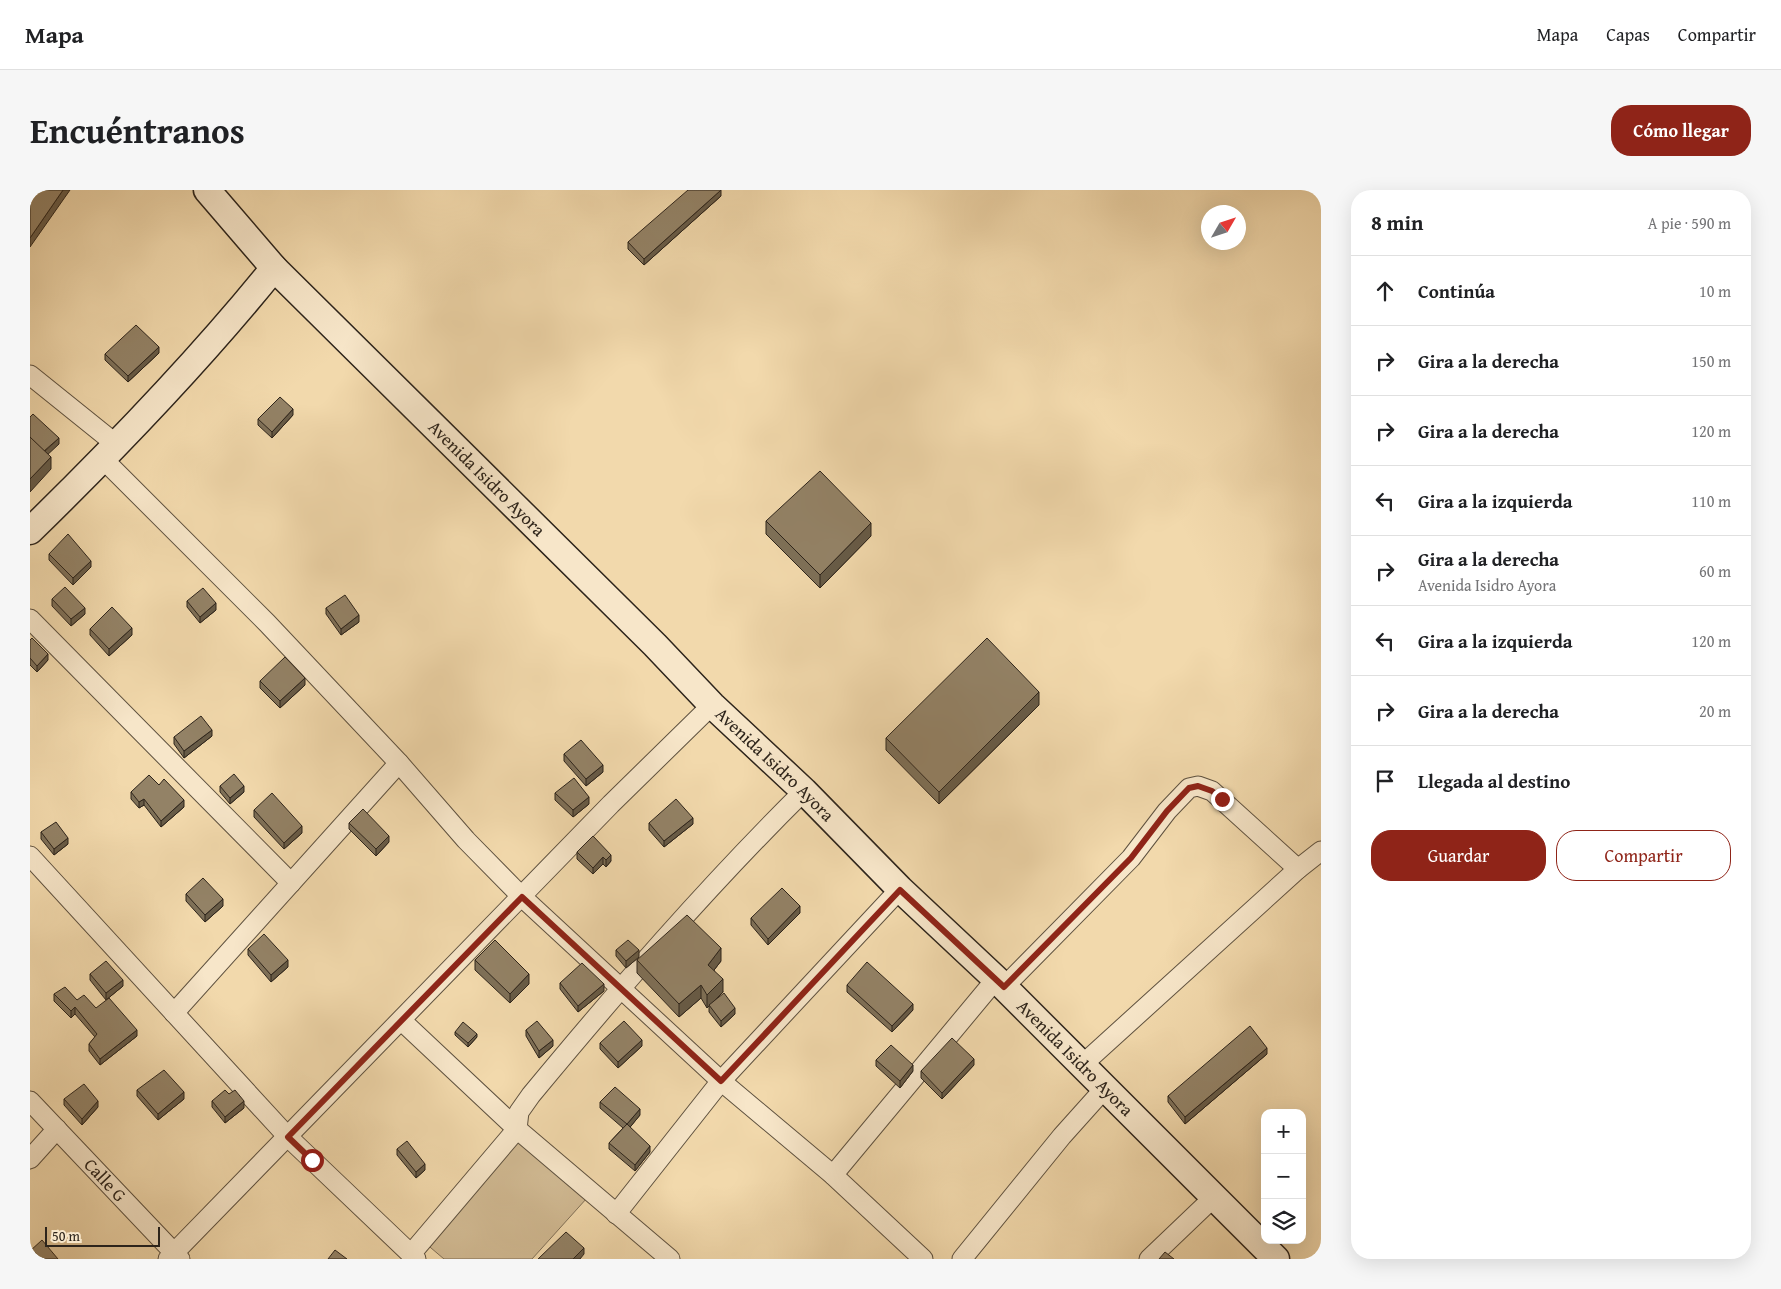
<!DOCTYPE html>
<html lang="es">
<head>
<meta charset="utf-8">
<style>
  body { margin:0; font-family:"Gentium Book Plus",serif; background:#f6f6f6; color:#202124 }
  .controls { position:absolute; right:15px; bottom:15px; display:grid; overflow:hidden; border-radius:10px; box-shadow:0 5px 20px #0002 }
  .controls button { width:45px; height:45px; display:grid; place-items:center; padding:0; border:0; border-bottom:1px solid #e0e0e0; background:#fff; color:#202124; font:25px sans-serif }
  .compass { position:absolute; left:1171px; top:15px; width:45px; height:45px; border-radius:50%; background:#fff; box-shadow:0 5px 20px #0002; rotate:51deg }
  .scale { position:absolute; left:15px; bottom:12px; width:115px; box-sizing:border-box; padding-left:5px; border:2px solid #2d241b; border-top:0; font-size:14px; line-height:18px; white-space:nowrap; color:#2d241b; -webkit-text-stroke:4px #f7e6c9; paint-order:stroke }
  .stop { position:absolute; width:15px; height:15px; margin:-11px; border:4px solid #8f2418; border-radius:50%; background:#fff }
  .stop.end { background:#8f2418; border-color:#fff; box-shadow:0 1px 5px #0008 }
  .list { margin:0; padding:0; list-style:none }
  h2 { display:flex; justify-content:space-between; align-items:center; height:65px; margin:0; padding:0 20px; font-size:21px }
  h2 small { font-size:16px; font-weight:400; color:#757577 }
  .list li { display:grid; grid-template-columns:32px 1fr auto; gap:15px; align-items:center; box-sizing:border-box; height:70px; padding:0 20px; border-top:1px solid #e0e0e0 }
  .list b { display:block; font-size:19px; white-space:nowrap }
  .list p { margin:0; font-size:16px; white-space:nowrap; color:#757577 }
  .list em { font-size:16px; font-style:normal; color:#757577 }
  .actions { display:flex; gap:10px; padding:15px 20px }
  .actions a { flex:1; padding:11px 0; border:1px solid #8f2418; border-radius:20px; text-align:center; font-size:18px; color:#8f2418 }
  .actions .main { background:#8f2418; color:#fff }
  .icon { flex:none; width:28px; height:28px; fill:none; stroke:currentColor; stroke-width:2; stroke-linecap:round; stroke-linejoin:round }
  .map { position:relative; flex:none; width:1291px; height:1069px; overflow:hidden; border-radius:20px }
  header { display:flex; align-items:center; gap:30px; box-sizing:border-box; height:70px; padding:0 25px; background:#fff; border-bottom:1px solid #e0e0e0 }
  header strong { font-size:24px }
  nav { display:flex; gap:28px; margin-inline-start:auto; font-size:18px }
  .intro { display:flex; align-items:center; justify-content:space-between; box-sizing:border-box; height:120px; padding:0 30px }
  h1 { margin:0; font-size:35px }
  .button { padding:12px 22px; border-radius:20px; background:#8f2418; color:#fff; font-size:18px; font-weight:700 }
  main { display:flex; gap:30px; padding:0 30px }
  aside { flex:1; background:#fff; border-radius:20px; box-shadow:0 5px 20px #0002 }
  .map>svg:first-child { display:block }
  .green { fill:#d1ba93; stroke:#7f6f57 }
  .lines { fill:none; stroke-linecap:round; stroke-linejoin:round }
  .street-casing { stroke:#5e513f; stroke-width:21 }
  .secondary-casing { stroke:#2d241b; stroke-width:29 }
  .street { stroke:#f7e6c9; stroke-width:19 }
  .secondary { stroke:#f7e6c9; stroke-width:26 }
  .wall { fill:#7e7058; stroke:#2d241b }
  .shaded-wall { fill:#675b47; stroke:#2d241b }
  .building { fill:#938266; stroke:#2d241b }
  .route { stroke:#8f2418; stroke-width:6 }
  .labels { text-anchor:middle; stroke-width:4.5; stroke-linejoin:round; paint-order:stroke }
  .street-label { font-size:18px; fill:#2d241b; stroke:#f7e6c9 }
</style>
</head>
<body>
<header>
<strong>Mapa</strong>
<nav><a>Mapa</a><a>Capas</a><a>Compartir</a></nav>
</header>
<div class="intro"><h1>Encuéntranos</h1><a class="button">Cómo llegar</a></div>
<main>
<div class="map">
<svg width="1291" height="1069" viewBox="0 0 1291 1069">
  <rect width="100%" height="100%" fill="#f2d9ac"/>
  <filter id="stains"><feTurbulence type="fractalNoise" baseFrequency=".004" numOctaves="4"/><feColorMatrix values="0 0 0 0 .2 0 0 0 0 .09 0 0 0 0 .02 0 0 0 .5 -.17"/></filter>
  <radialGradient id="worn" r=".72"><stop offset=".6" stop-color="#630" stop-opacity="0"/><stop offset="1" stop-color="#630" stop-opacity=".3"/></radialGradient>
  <path class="green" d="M491,947L557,1008L502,1069H414L394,1052Z"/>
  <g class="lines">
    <g class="street-casing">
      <g id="street">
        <path d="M0,185L87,255"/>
        <path d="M73,269L237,433L369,573L436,650L492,707L691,891L803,985L893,1069"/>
        <path d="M0,429L261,693"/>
        <path d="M0,666L258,947L386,1069"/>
        <path d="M974,797L1101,668L1137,621L1159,598L1168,596L1182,601L1268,679"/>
        <path d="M144,823L369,573"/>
        <path d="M372,831L487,939L640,1069"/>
        <path d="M1052,875L1268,679L1291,661"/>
        <path id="s1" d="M0,911L150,1069"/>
        <path d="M0,969L27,939"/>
        <path d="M803,985L966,789"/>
        <path d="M586,1024L691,891L870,699"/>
        <path d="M381,1064L487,939L489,922L501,905C588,800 677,697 774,601"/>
        <path d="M138,1069L581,614L682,515"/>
        <path d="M932,1069L1032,946L1075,898"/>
        <path d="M1119,1069L1184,1007"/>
      </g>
    </g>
    <g class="secondary-casing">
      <g id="secondary">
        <path id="s2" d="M177,0L244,78L625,455L682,515L774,601L870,699L966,789L1246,1069"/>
        <path d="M0,341C86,257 169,171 244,78"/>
      </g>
    </g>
    <use href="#street" class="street"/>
    <use href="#secondary" class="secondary"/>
  </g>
  <g class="wall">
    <path d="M691,6L614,75L598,59V52Z"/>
    <path d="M129,163L98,192L75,170V164Z"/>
    <path d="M263,225L242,248L228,235V229Z"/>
    <path d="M736,331L841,346L790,398L736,344Z"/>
    <path d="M19,364L61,377L43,395L19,370Z"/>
    <path d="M22,409L55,424L41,436L22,416Z"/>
    <path d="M157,411L186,420L170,433L157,417Z"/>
    <path d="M296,418L329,432L311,445L296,424Z"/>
    <path d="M60,439L102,445L79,466L60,445Z"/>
    <path d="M0,450L18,470L7,482L0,475Z"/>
    <path d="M230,491L275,495L250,518L230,498Z"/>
    <path d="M1009,515L909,614L856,560V548Z"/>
    <path d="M182,546L154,568L144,554V547Z"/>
    <path d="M534,564L573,582L556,596L534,571Z"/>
    <path d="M129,595L154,617L131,637L114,615L109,618L101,609V602Z"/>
    <path d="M190,596L214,602L200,614L190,602Z"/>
    <path d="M525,603L559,614L543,627L525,610Z"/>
    <path d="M224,620L272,643L254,659L224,627Z"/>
    <path d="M319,633L359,652L346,666L319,639Z"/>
    <path d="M619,633L663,634L634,657L619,640Z"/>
    <path d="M11,642L38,654L24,665L11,649Z"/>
    <path d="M563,646L581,671L576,677L573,674L563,684L547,669V662Z"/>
    <path d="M156,704L193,716L175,732L156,711Z"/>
    <path d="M770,723L738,755L721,735V728Z"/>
    <path d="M218,759L258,777L241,792L218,765Z"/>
    <path d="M586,760L609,767L596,778L586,766Z"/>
    <path d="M445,770L499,794L480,813L445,780Z"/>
    <path d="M607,770L691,771L684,780L693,802L682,813L705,824L691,837L679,822V816L677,818L671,808L649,827L607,783Z"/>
    <path d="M60,784L93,796L76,810L60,790Z"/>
    <path d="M530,793L574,801L548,822L530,799Z"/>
    <path d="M817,795L883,820L862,842L817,802Z"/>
    <path d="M24,804L47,810L66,818L107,846L70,875L59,861V854L65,847L45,824L41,828L24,811Z"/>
    <path d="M496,840L523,856L509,868L496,846Z"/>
    <path d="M425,842L447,847L438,857L425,845Z"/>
    <path d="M570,853L612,856L588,878L570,859Z"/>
    <path d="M1237,864L1155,934L1138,912V906Z"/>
    <path d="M846,870L883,881L870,898L846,876Z"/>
    <path d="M944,875L912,909L891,888V881Z"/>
    <path d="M107,900L154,909L128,930L107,906Z"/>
    <path d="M199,904L214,918L195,933L182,917V911Z"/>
    <path d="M34,909L68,917L52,935L34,915Z"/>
    <path d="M570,912L610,925L600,937L620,962L605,981L579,959V953L593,938L570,918Z"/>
    <path d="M367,959L395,980L386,988L367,965Z"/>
    <path d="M0,1061L28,1069H0Z"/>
  </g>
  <g class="shaded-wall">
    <path d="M33,0H40L0,57V48Z"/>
    <path d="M691,0V6L614,75V69Z"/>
    <path d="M129,157V163L98,192V186Z"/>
    <path d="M263,219V225L242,248V242Z"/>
    <path d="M29,248V254L14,268V262Z"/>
    <path d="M21,267V279L0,302V289Z"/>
    <path d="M841,333V346L790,398V385Z"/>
    <path d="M61,371V377L43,395V388Z"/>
    <path d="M186,413V420L170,433V427Z"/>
    <path d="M55,418V424L41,436V429Z"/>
    <path d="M329,425V432L311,445V439Z"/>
    <path d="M102,438V445L79,466V459Z"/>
    <path d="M18,464V470L7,482V476Z"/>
    <path d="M275,488V495L250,518V511Z"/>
    <path d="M1009,502V515L909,614V602Z"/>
    <path d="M182,540V546L154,568V561Z"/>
    <path d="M573,575V582L556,596V589Z"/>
    <path d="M214,596V602L200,614V608Z"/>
    <path d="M559,607V614L543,627V620Z"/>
    <path d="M114,609V615L109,618V612Z"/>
    <path d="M154,610V617L131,637V631Z"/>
    <path d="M663,628V634L634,657V651Z"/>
    <path d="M272,636V643L254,659V653Z"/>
    <path d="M359,646V652L346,666V659Z"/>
    <path d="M38,648V654L24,665V659Z"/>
    <path d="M581,665V671L576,677V670Z"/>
    <path d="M573,667V674L563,684V678Z"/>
    <path d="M193,709V716L175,732V725Z"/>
    <path d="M770,716V723L738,755V749Z"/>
    <path d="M691,758V771L678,788V775Z"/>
    <path d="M609,760V767L596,778V771Z"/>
    <path d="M258,770V777L241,792V785Z"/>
    <path d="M499,784V794L480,813V804Z"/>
    <path d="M693,789V802L677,818V805Z"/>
    <path d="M93,790V796L76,810V803Z"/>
    <path d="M574,794V801L548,822V816Z"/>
    <path d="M671,795V808L649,827V814Z"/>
    <path d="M883,814V820L862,842V836Z"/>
    <path d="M45,817V824L41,828V821Z"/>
    <path d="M705,818V824L691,837V831Z"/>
    <path d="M107,840V846L70,875V869Z"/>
    <path d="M447,844V847L438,857V853Z"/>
    <path d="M523,850V856L509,868V861Z"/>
    <path d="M612,850V856L588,878V872Z"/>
    <path d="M1237,858V864L1155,934V927Z"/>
    <path d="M944,869V875L912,909V903Z"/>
    <path d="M883,875V881L870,898V891Z"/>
    <path d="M154,902V909L128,930V924Z"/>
    <path d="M68,911V917L52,935V929Z"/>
    <path d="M214,911V918L195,933V927Z"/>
    <path d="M610,919V925L597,941V934Z"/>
    <path d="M620,956V962L605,981V975Z"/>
    <path d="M395,974V980L386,988V982Z"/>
    <path d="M554,1058V1064L550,1069H543Z"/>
  </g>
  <g class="building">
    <path d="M0,0H33L0,48Z"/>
    <path d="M658,0H691L614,69L598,52Z"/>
    <path d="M106,135L129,157L98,186L75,164Z"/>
    <path d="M250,207L263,219L242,242L228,229Z"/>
    <path d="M3,224L29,248L14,261L0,247V227Z"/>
    <path d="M0,247L21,267L0,289Z"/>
    <path d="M790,281L841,333L790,385L736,331Z"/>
    <path d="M38,344L61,371L43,388L19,364Z"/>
    <path d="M35,397L55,418L41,429L22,409Z"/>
    <path d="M173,398L186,413L170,427L157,411Z"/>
    <path d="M315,405L329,425L311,439L296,418Z"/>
    <path d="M82,417L102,438L79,459L60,439Z"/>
    <path d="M2,448L18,464L7,476L0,468V450Z"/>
    <path d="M957,448L1009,502L909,602L856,548Z"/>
    <path d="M255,467L275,488L250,511L230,491Z"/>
    <path d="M171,526L182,540L154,561L144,547Z"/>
    <path d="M551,550L573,575L556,589L534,564Z"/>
    <path d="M204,584L214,596L200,608L190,596Z"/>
    <path d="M119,585L129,595L134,589L154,610L131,631L114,609L109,612L101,602Z"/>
    <path d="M544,588L559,607L543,620L525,603Z"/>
    <path d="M242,603L272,636L254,653L224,620Z"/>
    <path d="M646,609L663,628L634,651L619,633Z"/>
    <path d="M333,619L359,646L346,659L319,633Z"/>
    <path d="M26,632L38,648L24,659L11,642Z"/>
    <path d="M563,646L581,665L576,670L573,667L563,678L547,662Z"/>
    <path d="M173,688L193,709L175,725L156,704Z"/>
    <path d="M752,698L770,716L738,749L721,728Z"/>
    <path d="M657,725L691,758L678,775L693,789L677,805L671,795L649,814L607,770Z"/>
    <path d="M234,744L258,770L241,785L218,759Z"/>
    <path d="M465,750L499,784L480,804L445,770Z"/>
    <path d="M598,750L609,760L596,771L586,760Z"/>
    <path d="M76,771L93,790L76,803L60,784Z"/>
    <path d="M837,772L883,814L862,836L817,795Z"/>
    <path d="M552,773L574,794L548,816L530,793Z"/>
    <path d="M35,797L47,810L54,805L66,818L79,808L107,840L70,869L59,854L67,844L45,817L41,821L24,804Z"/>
    <path d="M694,803L705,818L691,831L679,815Z"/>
    <path d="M507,831L523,850L509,861L496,840Z"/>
    <path d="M594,831L612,850L588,872L570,853Z"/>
    <path d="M433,832L447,844L438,853L425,842Z"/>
    <path d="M1220,836L1237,858L1155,927L1138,906Z"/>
    <path d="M922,848L944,869L912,903L891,881Z"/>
    <path d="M861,855L883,875L870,891L846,870Z"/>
    <path d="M134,880L154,902L128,924L107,900Z"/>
    <path d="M54,894L68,911L52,929L34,909Z"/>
    <path d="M585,897L610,919L597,934L570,912Z"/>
    <path d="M195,900L199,904L205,900L214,911L195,927L182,911Z"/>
    <path d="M597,934L620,956L605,975L579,953Z"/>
    <path d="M377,951L395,974L386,982L367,959Z"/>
    <path d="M536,1042L554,1058L543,1069H508Z"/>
    <path d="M12,1050L28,1069H5L0,1063V1061Z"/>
    <path d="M305,1060L317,1069H298Z"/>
    <path d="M1135,1062L1144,1069H1129Z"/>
  </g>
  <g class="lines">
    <path class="route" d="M282,970L258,947L492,707L691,891L870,700L974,797L1101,668L1137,621L1159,598L1168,596L1182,601L1192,609"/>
  </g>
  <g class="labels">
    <g class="street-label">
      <text dy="6" stroke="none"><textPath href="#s2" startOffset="402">Avenida Isidro Ayora</textPath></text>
      <text dy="6" stroke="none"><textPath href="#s2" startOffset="808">Avenida Isidro Ayora</textPath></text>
      <text dy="6" stroke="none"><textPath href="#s2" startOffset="1228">Avenida Isidro Ayora</textPath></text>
      <text dy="6" stroke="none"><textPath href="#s1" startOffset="109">Calle G</textPath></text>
    </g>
  </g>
  <rect width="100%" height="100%" filter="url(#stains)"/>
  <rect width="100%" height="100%" fill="url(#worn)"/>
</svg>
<div class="controls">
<button>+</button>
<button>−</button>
<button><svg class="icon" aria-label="layers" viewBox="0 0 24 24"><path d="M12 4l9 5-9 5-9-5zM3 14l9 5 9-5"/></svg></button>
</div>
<svg class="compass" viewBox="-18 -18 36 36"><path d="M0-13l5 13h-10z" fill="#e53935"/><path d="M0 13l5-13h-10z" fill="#757577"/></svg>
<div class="scale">50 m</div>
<div class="stop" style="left:282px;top:970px"></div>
<div class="stop end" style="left:1192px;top:609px"></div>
</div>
<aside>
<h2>8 min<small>A pie · 590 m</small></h2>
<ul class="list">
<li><svg class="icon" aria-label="ahead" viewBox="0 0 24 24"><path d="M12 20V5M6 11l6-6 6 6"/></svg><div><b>Continúa</b></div><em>10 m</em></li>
<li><svg class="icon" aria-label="right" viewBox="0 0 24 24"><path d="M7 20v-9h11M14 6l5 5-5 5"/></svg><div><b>Gira a la derecha</b></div><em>150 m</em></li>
<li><svg class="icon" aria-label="right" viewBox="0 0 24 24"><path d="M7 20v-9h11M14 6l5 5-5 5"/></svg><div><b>Gira a la derecha</b></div><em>120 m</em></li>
<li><svg class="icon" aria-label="left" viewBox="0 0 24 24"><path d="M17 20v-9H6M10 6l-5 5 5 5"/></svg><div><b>Gira a la izquierda</b></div><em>110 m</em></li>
<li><svg class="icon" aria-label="right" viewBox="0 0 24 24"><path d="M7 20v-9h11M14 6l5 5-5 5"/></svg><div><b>Gira a la derecha</b><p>Avenida Isidro Ayora</p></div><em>60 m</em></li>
<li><svg class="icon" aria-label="left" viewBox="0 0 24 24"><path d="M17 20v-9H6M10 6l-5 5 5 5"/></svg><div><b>Gira a la izquierda</b></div><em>120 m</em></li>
<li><svg class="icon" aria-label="right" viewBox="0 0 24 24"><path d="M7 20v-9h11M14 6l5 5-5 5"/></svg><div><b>Gira a la derecha</b></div><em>20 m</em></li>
<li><svg class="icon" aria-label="arrive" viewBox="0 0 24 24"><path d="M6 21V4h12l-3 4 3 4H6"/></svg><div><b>Llegada al destino</b></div></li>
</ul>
<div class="actions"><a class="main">Guardar</a><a>Compartir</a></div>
</aside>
</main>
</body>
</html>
